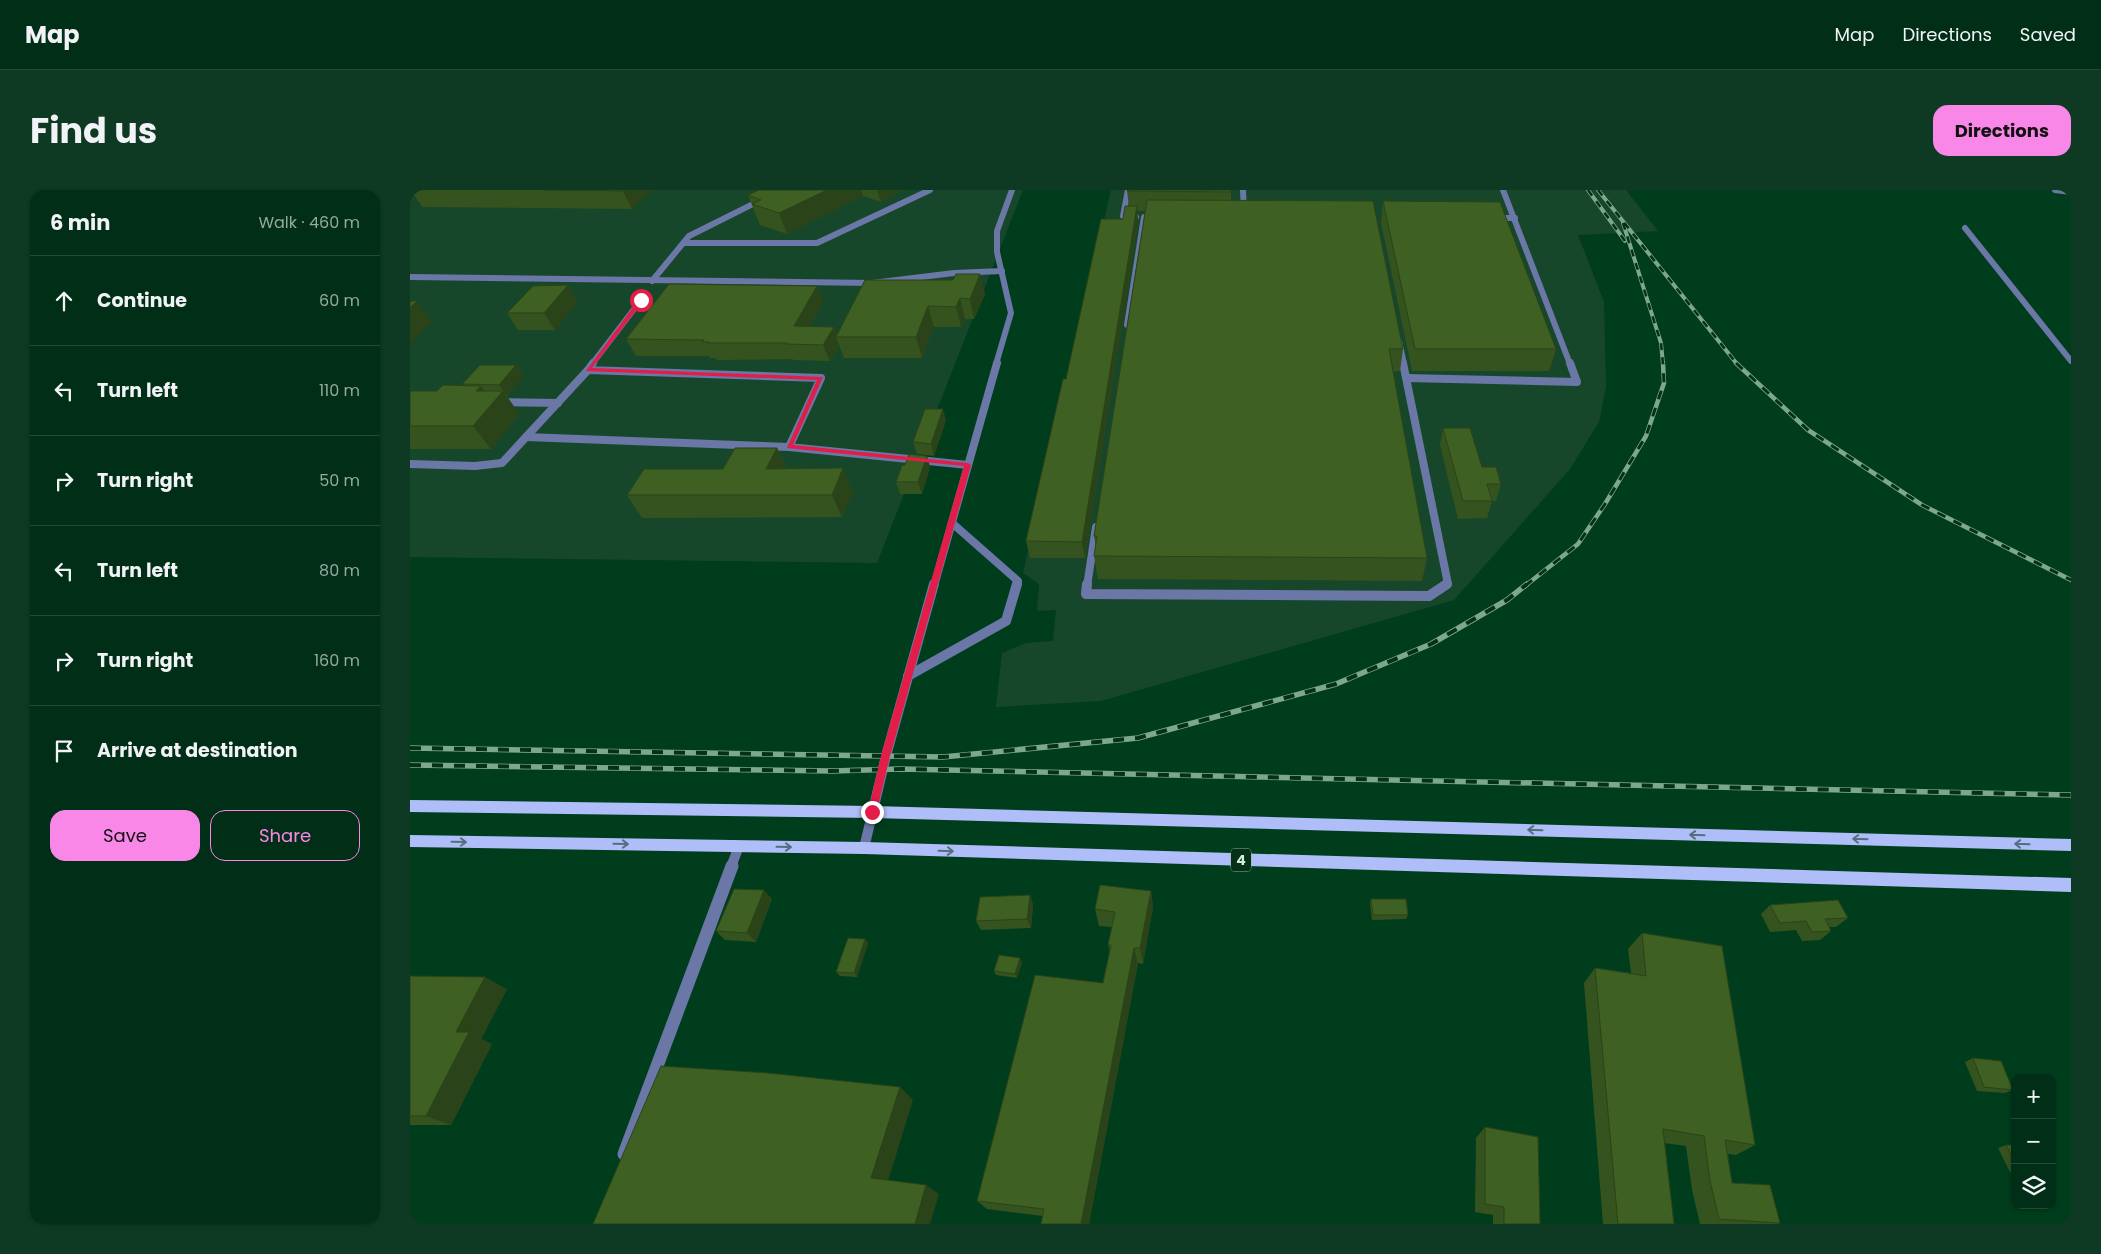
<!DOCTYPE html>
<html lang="en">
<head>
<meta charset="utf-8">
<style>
  body { margin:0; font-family:Poppins,sans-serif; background:#0e3a23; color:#f1f3f6 }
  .controls { position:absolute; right:15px; bottom:15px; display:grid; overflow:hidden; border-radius:10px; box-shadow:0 1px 4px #0004 }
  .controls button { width:45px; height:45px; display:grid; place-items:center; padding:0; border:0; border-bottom:1px solid #224a35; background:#002e16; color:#f1f3f6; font:25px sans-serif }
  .stop { position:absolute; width:15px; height:15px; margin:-11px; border:4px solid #e11d48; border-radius:50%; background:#fff }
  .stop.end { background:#e11d48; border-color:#fff; box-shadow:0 1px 5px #0008 }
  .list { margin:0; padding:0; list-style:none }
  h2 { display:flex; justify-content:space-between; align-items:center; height:65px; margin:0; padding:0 20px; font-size:21px }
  h2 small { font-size:16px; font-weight:400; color:#95a8a1 }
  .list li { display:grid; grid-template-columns:32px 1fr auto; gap:15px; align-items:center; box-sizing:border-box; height:90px; padding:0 20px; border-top:1px solid #224a35 }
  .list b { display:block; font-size:19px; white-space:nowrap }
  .list em { font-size:16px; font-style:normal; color:#95a8a1 }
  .actions { display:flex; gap:10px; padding:15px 20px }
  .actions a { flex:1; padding:11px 0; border:1px solid #f987e8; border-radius:15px; text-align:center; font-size:18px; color:#f987e8 }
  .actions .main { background:#f987e8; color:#111 }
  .icon { flex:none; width:28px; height:28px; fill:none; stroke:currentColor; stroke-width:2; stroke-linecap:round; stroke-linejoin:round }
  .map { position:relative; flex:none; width:1661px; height:1034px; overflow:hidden; border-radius:15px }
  header { display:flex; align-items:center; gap:30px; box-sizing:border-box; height:70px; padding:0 25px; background:#002e16; border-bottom:1px solid #224a35 }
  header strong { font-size:24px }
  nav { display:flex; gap:28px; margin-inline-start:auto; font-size:18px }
  .intro { display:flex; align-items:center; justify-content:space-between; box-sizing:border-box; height:120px; padding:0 30px }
  h1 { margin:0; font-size:35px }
  .button { padding:12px 22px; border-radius:15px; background:#f987e8; color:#111; font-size:18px; font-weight:700 }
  main { display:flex; gap:30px; padding:0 30px }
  aside { flex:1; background:#002e16; border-radius:15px; box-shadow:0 1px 4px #0004 }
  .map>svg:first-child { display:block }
  .built { fill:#17472a }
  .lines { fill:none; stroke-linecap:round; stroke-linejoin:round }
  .service-far2 { stroke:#6b77a6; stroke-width:6 }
  .service-far1 { stroke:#6b77a6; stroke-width:8 }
  .service { stroke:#6b77a6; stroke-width:10 }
  .minor-far3 { stroke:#6b77a6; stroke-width:6 }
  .minor-far2 { stroke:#6b77a6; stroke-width:8 }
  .minor-far1 { stroke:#6b77a6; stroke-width:10 }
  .minor { stroke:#6b77a6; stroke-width:13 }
  .tertiary-far2 { stroke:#6b77a6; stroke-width:6 }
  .tertiary-far1 { stroke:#6b77a6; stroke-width:8 }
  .tertiary { stroke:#6b77a6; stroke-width:10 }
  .primary { fill:#afbef8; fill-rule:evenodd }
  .rail-far2-casing { stroke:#7ea88e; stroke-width:4 }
  .rail-far1-casing { stroke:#7ea88e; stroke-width:4.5 }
  .rail-casing { stroke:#7ea88e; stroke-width:5.5 }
  .rail-far2 { stroke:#053118; stroke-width:2.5; stroke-dasharray:7; stroke-linecap:butt }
  .rail-far1 { stroke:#053118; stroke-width:3; stroke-dasharray:9; stroke-linecap:butt }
  .rail { stroke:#053118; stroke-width:4; stroke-dasharray:11; stroke-linecap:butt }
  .wall { fill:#35531e }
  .shaded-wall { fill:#2b4318 }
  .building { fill:#3e6023; stroke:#2b4318 }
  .oneway { stroke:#51707d }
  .route { fill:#e11d48 }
  .labels { text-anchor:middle; stroke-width:4; stroke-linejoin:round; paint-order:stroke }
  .shield { fill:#053118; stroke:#94b69f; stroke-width:1 }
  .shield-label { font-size:14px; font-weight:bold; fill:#d2efd9 }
</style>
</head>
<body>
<header>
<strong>Map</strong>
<nav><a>Map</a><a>Directions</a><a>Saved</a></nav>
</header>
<div class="intro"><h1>Find us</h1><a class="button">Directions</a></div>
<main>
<aside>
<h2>6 min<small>Walk · 460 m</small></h2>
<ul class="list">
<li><svg class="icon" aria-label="ahead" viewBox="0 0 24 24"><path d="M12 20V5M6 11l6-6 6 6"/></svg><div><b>Continue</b></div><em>60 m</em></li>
<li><svg class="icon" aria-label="left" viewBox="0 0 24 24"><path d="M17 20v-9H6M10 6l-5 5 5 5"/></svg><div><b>Turn left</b></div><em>110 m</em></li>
<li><svg class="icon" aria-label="right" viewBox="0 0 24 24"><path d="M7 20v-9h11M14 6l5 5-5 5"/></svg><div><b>Turn right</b></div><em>50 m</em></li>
<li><svg class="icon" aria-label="left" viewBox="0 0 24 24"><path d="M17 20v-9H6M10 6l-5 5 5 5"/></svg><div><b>Turn left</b></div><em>80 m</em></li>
<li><svg class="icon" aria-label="right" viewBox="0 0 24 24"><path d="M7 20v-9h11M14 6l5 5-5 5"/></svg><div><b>Turn right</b></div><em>160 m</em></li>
<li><svg class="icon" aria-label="arrive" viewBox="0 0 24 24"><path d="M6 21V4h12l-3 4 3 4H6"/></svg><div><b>Arrive at destination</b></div></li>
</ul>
<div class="actions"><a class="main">Save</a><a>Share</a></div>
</aside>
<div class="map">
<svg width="1661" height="1034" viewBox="0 0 1661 1034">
  <rect width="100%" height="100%" fill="#003d1d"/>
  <g class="built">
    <path d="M0,0H613L467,373L0,367Z"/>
    <path d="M701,0H1216L1248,41L1168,45L1194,112L1196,197L1189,232L1160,279L1044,410L691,511L586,517L592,463L616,453L643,451L646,420L627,421L629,394L613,383Z"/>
  </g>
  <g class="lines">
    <g class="service-far2">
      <path d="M718,0L713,26L726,27"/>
      <path d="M833,0L834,24"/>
      <path d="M1093,0L1160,174"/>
      <path d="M1645,0L1661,2"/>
      <path d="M0,3L4,0"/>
      <path d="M1083,28H1105"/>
      <path d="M1555,38L1661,171"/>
      <path d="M274,53H407L520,0"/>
      <path d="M0,87L462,93L544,83L592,81"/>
      <path d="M242,91L279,46L371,0"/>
      <path d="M717,135L734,27"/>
      <path d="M989,151L994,174"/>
    </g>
    <g class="service-far1">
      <path d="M993,173L1038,394L1036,396"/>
      <path d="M997,188L1167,192L1160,173"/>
      <path d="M116,247L379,257"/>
      <path d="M542,333L608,391L607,396"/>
      <path d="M677,396L686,337"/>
    </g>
    <g class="service">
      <path d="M677,394L676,404L1019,406L1037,394"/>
      <path d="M498,486L596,431L607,394"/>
    </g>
    <path class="minor-far3" d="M182,174L231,110"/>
    <g class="minor-far2">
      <path d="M183,173L178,180L411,188L379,257L558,275"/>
      <path d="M89,212L148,213"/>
      <path d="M0,274L65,276L92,273L178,180"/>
    </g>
    <path class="minor-far1" d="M321,677L329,656"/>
    <path class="minor" d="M214,964L322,676"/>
    <path class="tertiary-far2" d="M586,174L601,123L587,62V41L602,0"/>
    <path class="tertiary-far1" d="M524,396L587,173"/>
    <path class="tertiary" d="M454,658L476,566L524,394"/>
    <g class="primary">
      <path d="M0,610L463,616L1661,649V661L463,628L0,622Z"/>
      <path d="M0,645L454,652L1661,688V702L454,664L0,657Z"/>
    </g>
    <g class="rail-far2-casing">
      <g id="rail-far2">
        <path d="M1178,0L1215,51"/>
        <path d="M1188,0L1327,174"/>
        <path d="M1213,33L1251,153L1253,174"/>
      </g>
    </g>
    <g class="rail-far1-casing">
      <g id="rail-far1">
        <path d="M1326,173L1398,240L1512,315L1661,390"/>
        <path d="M1115,396L1168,354L1195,314L1236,246L1254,193L1253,173"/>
      </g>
    </g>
    <g class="rail-casing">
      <g id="rail">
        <path d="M0,558L533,567L728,548L926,494L1021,454L1097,410L1117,394"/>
        <path d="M0,575L422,581L490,579L1661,605"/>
      </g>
    </g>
    <use href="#rail-far2" class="rail-far2"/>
    <use href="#rail-far1" class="rail-far1"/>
    <use href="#rail" class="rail"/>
  </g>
  <g class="wall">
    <path d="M1,0H242L222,19L12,17Z"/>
    <path d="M349,0H493L471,12L453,6L377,44L350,35L338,5Z"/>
    <path d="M821,0V11L993,159L990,181H983L1017,368L1012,391L688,389L684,366L686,357L684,346L735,21H727L728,31L675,368H620L616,351L656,189L713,29L719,16L717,1Z"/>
    <path d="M973,11L1146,159L1139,181H1002L971,32Z"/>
    <path d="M455,90L575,104L564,129H555L551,137H524L512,168H434L429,155L420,171L383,170V169L307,170L306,168H300L299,166H226L216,149L407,96L413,112L400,136L424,137L427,145Z"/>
    <path d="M158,95L168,112L145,140H108L97,123Z"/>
    <path d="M106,175L114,186L97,206L109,224L81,259H0V201H27L53,195L52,194Z"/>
    <path d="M536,230L524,266L507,264L503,252Z"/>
    <path d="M1033,238L1072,277L1091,294L1086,311H1082L1077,328L1048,329L1030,255Z"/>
    <path d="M367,258L377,279L443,301L432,327L232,328L217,305L313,279Z"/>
    <path d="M520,277L512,304H490L486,292Z"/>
    <path d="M741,701L743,717L733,774L728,773L679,1034H631L633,1026L577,1019L567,1011L693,793L700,761L698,755L702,737L689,736L685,719Z"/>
    <path d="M620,705L623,715L621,738L571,740L566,731Z"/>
    <path d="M362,709L346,752L315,750L306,741Z"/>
    <path d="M961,709L998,725L996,729L962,730L960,713Z"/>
    <path d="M1360,715L1438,728L1426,737H1419L1421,741L1410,750L1392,751L1386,740L1360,742L1351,724Z"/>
    <path d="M1232,743L1345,955L1326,965L1318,964L1322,993L1370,1033L1368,1034H1290L1282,1000L1276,956L1254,953L1264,1034H1193L1174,793L1185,778L1221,783L1218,759Z"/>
    <path d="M455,749L458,753L447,787L430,786L426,782Z"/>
    <path d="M612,772L607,788L586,785L584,781Z"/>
    <path d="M0,786L97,799L71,849L82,854L41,935H0Z"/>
    <path d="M1563,868L1603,900L1595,903L1567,901L1555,872Z"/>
    <path d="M1075,937L1130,1034H1083V1025L1065,1022L1066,948Z"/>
    <path d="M1596,955H1605V982H1600L1588,958Z"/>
  </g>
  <g class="shaded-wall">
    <path d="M214,0H242L222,19L213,1Z"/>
    <path d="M417,0H451L453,6L377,44L369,23Z"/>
    <path d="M467,0H493L471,12Z"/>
    <path d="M727,16L728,31L675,368L672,352Z"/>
    <path d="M570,84L575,104L564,129L560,109Z"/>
    <path d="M158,95L168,112L145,140L134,123Z"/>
    <path d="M407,96L413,112L391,152L384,136Z"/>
    <path d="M550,108L555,129L551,137L546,117Z"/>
    <path d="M7,111L22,132L0,154V118Z"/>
    <path d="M518,116L524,137L512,168L506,147Z"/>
    <path d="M424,137L428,147H426L429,155L420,171L413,155Z"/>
    <path d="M106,175L114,186L97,206L89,195Z"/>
    <path d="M71,196L83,212L93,201L109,224L81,259L63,236L66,201Z"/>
    <path d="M533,219L536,230L524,266L521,254Z"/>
    <path d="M367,258L377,280L356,279Z"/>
    <path d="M517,266L520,277L512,304L508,292Z"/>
    <path d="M433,278L443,301L432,327L422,305Z"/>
    <path d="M354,700L362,709L346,752L337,743Z"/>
    <path d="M741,701L743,717L733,774L730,758Z"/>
    <path d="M620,705L623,715L621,738L617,729Z"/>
    <path d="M455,749L458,753L447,787L444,783Z"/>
    <path d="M724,758L728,773L679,1034H671Z"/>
    <path d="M610,768L612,772L607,788L605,784Z"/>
    <path d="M75,787L97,799L71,849L82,854L41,935L16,926L46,842Z"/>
    <path d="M490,897L503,910L476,998L461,988Z"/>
    <path d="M516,995L529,1004L520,1034H505Z"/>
  </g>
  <g class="building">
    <path d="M135,0H214L213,1Z"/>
    <path d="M349,0H417L369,23L342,14L351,10L338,5Z"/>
    <path d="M718,0H821L820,2L717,1Z"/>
    <path d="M737,10L963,11L993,159H979L1017,368L684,366L687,346H684Z"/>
    <path d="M973,11L1090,12L1146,159H1005Z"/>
    <path d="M715,16H727L672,352L616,351L653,189H656L691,29H713Z"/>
    <path d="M546,84H570L560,109L550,108L546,117L518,116L506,147H426L455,90H543Z"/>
    <path d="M259,94L407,96L384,136L424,137L413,155L376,154L377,153H298L299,152H292L294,150L216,149Z"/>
    <path d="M158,95L134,123H97L123,96Z"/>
    <path d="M0,111H7L0,118Z"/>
    <path d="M70,175H106L89,195L52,194Z"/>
    <path d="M33,195L71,196L66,201H93L63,236H0V201H27Z"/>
    <path d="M515,219H533L521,254L503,252Z"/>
    <path d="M1033,238H1060L1072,277H1086L1091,294H1077L1082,311H1053Z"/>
    <path d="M325,258H367L356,279L433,278L422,305H217L234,279H313Z"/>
    <path d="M499,264L517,266L508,292H486L492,275H495Z"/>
    <path d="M690,695L741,701L730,758H724L671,1034H631L634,1019L567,1011L625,785L693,793L701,755H698L705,722L685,719Z"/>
    <path d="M324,699L354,700L337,743L306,741Z"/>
    <path d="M620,705L617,729L566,731L570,707Z"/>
    <path d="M961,709H996L998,725H963Z"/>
    <path d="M1428,710L1438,728L1415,729L1421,741L1402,742L1396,731L1370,733L1360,715Z"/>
    <path d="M1232,743L1312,756L1345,955L1315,950L1322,993L1360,995L1370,1033L1309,1029L1300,991L1294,946L1253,939L1264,1034H1208L1185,778L1236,786Z"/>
    <path d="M438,748L455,749L444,783L426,782Z"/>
    <path d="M589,765L610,768L605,784L584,781Z"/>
    <path d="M0,786L75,787L46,842H59L16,926H0Z"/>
    <path d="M1563,868L1591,871L1603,900L1574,897Z"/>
    <path d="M251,876L358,883L490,897L461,988L516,995L505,1034H183Z"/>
    <path d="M1075,937L1128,947L1130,1034H1094V1017L1075,1014Z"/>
    <path d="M1596,955H1605V972Z"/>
  </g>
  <defs><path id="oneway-shaft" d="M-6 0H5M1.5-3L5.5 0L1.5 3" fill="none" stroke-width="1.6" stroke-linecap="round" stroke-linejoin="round" transform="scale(1.25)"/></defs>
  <g class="oneway">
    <use href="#oneway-shaft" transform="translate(1125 640) rotate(-178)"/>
    <use href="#oneway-shaft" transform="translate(1287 645) rotate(-178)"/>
    <use href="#oneway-shaft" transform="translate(1450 649) rotate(-178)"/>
    <use href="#oneway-shaft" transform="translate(49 652) rotate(1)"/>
    <use href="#oneway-shaft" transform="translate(211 654) rotate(1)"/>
    <use href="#oneway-shaft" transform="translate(1612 654) rotate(-178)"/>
    <use href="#oneway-shaft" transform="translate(374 657) rotate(1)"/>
    <use href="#oneway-shaft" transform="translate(536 661) rotate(2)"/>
  </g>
  <path class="route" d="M229,109L234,110L182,178L413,187L383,255L558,273L561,275L480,566L466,624L462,626L458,622L471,566L554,276L377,258L407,190L176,181Z"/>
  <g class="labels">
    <rect class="shield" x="821" y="658.5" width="20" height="23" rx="4"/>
    <g class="shield-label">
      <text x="831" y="675">4</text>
    </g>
  </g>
</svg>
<div class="controls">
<button>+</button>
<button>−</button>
<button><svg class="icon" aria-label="layers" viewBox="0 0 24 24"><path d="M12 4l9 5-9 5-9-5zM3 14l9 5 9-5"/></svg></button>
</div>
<div class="stop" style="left:231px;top:110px"></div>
<div class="stop end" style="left:462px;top:622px"></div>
</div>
</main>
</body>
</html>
